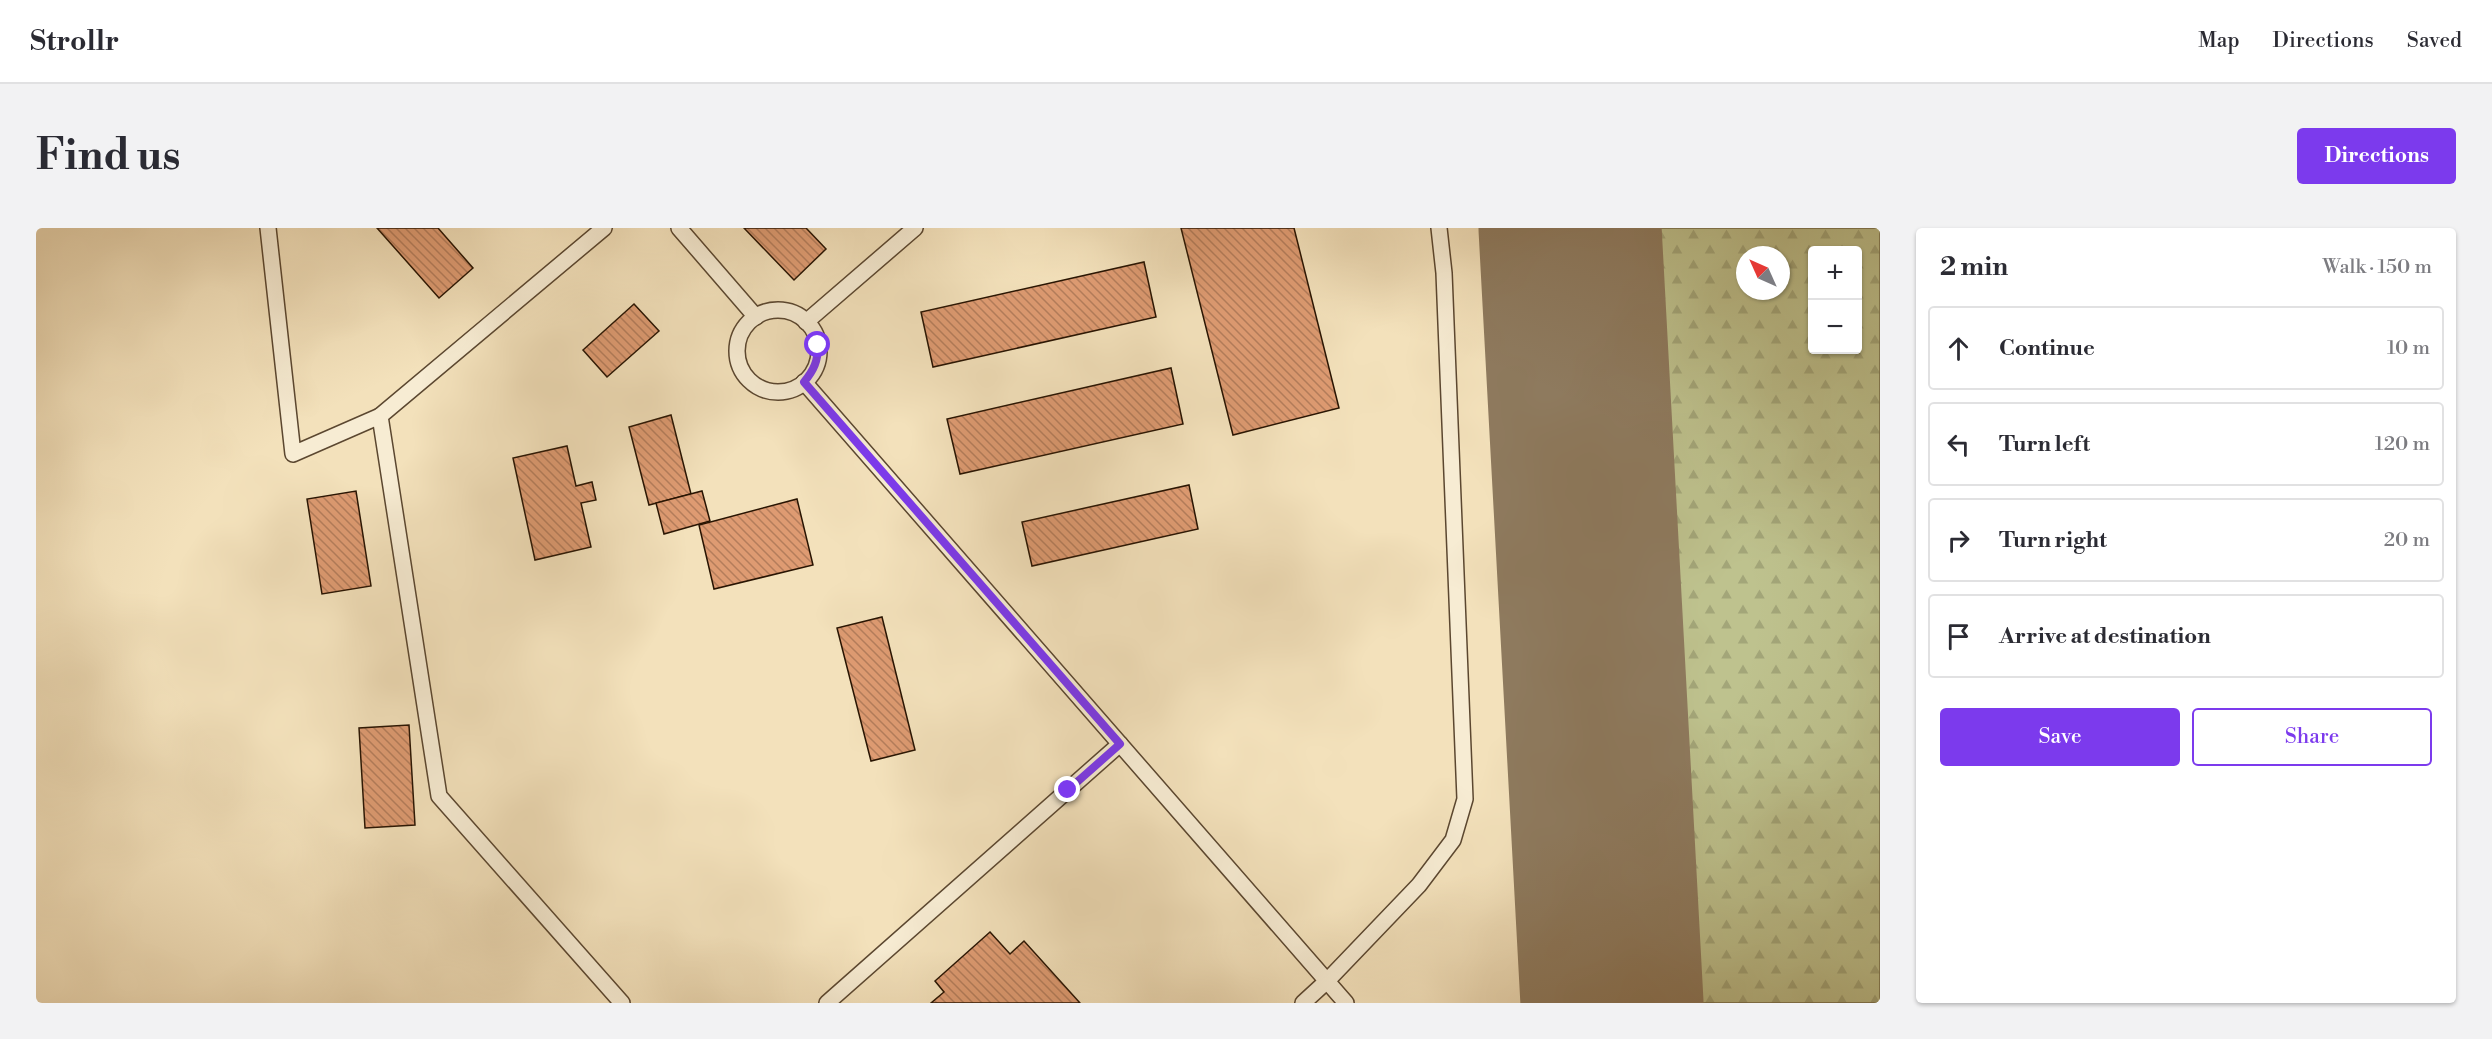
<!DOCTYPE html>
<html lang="en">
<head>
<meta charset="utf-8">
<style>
  body { margin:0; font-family:"Libre Bodoni",serif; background:#f2f2f3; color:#2b2b33 }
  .controls { position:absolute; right:18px; top:18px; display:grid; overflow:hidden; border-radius:6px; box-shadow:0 2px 4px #0004 }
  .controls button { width:54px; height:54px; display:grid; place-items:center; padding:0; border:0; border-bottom:2px solid #e1e1e2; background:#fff; color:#2b2b33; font:30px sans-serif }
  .compass { position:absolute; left:1700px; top:18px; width:54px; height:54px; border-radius:50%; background:#fff; box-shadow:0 2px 4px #0004; rotate:315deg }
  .stop { position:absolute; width:18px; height:18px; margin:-14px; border:4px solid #7c3aed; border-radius:50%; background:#fff }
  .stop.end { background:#7c3aed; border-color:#fff; box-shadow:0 2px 6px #0008 }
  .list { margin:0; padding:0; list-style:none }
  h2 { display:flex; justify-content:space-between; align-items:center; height:78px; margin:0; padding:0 24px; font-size:26px }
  h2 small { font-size:20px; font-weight:400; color:#7c7c81 }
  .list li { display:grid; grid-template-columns:39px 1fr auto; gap:18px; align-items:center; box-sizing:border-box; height:84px; margin:0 12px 12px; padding:0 12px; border:2px solid #e1e1e2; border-radius:6px }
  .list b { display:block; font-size:22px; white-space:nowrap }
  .list em { font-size:20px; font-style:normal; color:#7c7c81 }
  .actions { display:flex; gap:12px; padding:18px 24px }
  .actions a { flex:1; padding:14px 0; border:2px solid #7c3aed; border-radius:6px; text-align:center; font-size:21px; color:#7c3aed }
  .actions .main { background:#7c3aed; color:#fff }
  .icon { flex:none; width:33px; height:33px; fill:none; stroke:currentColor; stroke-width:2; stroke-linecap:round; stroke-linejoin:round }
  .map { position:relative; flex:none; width:1844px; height:775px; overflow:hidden; border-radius:6px }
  header { display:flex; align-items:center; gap:36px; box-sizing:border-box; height:84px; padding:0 30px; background:#fff; border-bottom:2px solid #e1e1e2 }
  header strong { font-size:28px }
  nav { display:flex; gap:33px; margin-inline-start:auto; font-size:21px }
  .intro { display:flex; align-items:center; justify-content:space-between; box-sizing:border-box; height:144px; padding:0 36px }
  h1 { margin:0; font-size:42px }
  .button { padding:15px 27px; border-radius:6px; background:#7c3aed; color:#fff; font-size:21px; font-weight:700 }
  main { display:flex; gap:36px; padding:0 36px }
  aside { flex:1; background:#fff; border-radius:6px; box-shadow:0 2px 4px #0004 }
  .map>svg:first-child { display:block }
  .forest { fill:url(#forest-firs); stroke:#736b48; stroke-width:1.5; fill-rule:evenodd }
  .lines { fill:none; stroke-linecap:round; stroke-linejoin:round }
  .runway { stroke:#8e7a5e; stroke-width:183 }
  .building { fill:url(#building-back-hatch); stroke:#281402; stroke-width:1.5 }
  .service-casing { stroke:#5b4730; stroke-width:18 }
  .service { stroke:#f7ecd3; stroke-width:15 }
  .route { stroke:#7c3aed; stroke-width:8 }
</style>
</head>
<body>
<header>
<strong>Strollr</strong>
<nav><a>Map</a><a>Directions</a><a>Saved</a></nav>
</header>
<div class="intro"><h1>Find us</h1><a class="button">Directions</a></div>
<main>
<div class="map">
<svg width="1844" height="775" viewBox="0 0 1844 775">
  <defs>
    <pattern id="forest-firs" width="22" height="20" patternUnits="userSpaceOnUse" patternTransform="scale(1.5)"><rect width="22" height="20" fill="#bec28e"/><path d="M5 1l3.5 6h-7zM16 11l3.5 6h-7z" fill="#a3a679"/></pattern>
    <pattern id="building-back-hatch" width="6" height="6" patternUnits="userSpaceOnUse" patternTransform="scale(1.5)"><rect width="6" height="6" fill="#de9b72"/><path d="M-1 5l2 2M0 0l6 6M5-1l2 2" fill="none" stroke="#b47d5b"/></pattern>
  </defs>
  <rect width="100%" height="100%" fill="#f3e1bb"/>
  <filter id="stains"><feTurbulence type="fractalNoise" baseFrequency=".00333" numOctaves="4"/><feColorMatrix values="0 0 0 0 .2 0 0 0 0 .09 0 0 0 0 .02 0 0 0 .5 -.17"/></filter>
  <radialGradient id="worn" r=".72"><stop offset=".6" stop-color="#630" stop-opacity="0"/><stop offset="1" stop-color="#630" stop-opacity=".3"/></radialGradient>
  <path class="forest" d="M1611,0H1844V775H1653L1628,234ZM1776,22H1822V122H1776ZM1709,27H1745V63H1709Z"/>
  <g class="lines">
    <path class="runway" d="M1534,0L1576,775"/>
  </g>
  <g class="building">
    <path d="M341,0H402L437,40L403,70Z"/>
    <path d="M708,0H770L790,21L758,52Z"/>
    <path d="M1145,0H1258L1303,180L1197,207Z"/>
    <path d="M1108,34L1120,89L897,139L885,84Z"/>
    <path d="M598,76L623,103L571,149L547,122Z"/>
    <path d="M1135,140L1147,196L924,246L911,191Z"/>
    <path d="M635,187L655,266L613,277L593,199Z"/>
    <path d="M531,218L540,258L556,254L560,272L545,275L555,319L499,332L477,230Z"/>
    <path d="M1153,257L1162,301L996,338L986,294Z"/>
    <path d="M320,263L335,358L286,366L271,271Z"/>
    <path d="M666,263L674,293L628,306L620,275Z"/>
    <path d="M761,271L777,337L678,361L663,297Z"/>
    <path d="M846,389L879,522L835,533L801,400Z"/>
    <path d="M373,497L379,597L329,600L323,500Z"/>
    <path d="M954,704L974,726L988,713L1044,775H895L908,764L899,753Z"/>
  </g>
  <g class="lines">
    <g class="service-casing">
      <g id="service">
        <path d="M232,0L257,226L344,188"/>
        <path d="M568,0L344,188L403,568L586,775"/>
        <path d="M643,0L720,89"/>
        <circle cx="742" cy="123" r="41"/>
        <path d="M770,94L879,0"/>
        <path d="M768,154L1310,775"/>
        <path d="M791,775L1084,516"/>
        <path d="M1267,775L1291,753L1383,657L1417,612L1429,571L1408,45L1403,0"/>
      </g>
    </g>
    <use href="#service" class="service"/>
  </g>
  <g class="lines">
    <path class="route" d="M782,117C782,133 778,142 768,154L1084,516L1032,562"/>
  </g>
  <rect width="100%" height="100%" filter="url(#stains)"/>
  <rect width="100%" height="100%" fill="url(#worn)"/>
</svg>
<div class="controls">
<button>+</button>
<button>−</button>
</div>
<svg class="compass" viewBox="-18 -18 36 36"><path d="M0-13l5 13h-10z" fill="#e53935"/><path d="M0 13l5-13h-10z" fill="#7c7c81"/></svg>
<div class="stop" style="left:782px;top:117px"></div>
<div class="stop end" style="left:1032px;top:562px"></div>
</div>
<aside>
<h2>2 min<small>Walk · 150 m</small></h2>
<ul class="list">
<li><svg class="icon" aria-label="ahead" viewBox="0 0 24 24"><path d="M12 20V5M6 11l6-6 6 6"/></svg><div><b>Continue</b></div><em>10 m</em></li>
<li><svg class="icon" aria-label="left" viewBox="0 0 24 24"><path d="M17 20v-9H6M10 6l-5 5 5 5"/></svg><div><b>Turn left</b></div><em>120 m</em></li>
<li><svg class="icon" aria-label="right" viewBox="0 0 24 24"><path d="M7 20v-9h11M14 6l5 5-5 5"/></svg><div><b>Turn right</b></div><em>20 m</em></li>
<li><svg class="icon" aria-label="arrive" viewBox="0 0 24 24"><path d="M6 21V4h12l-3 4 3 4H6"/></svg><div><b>Arrive at destination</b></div></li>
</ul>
<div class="actions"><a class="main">Save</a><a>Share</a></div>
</aside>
</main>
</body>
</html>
